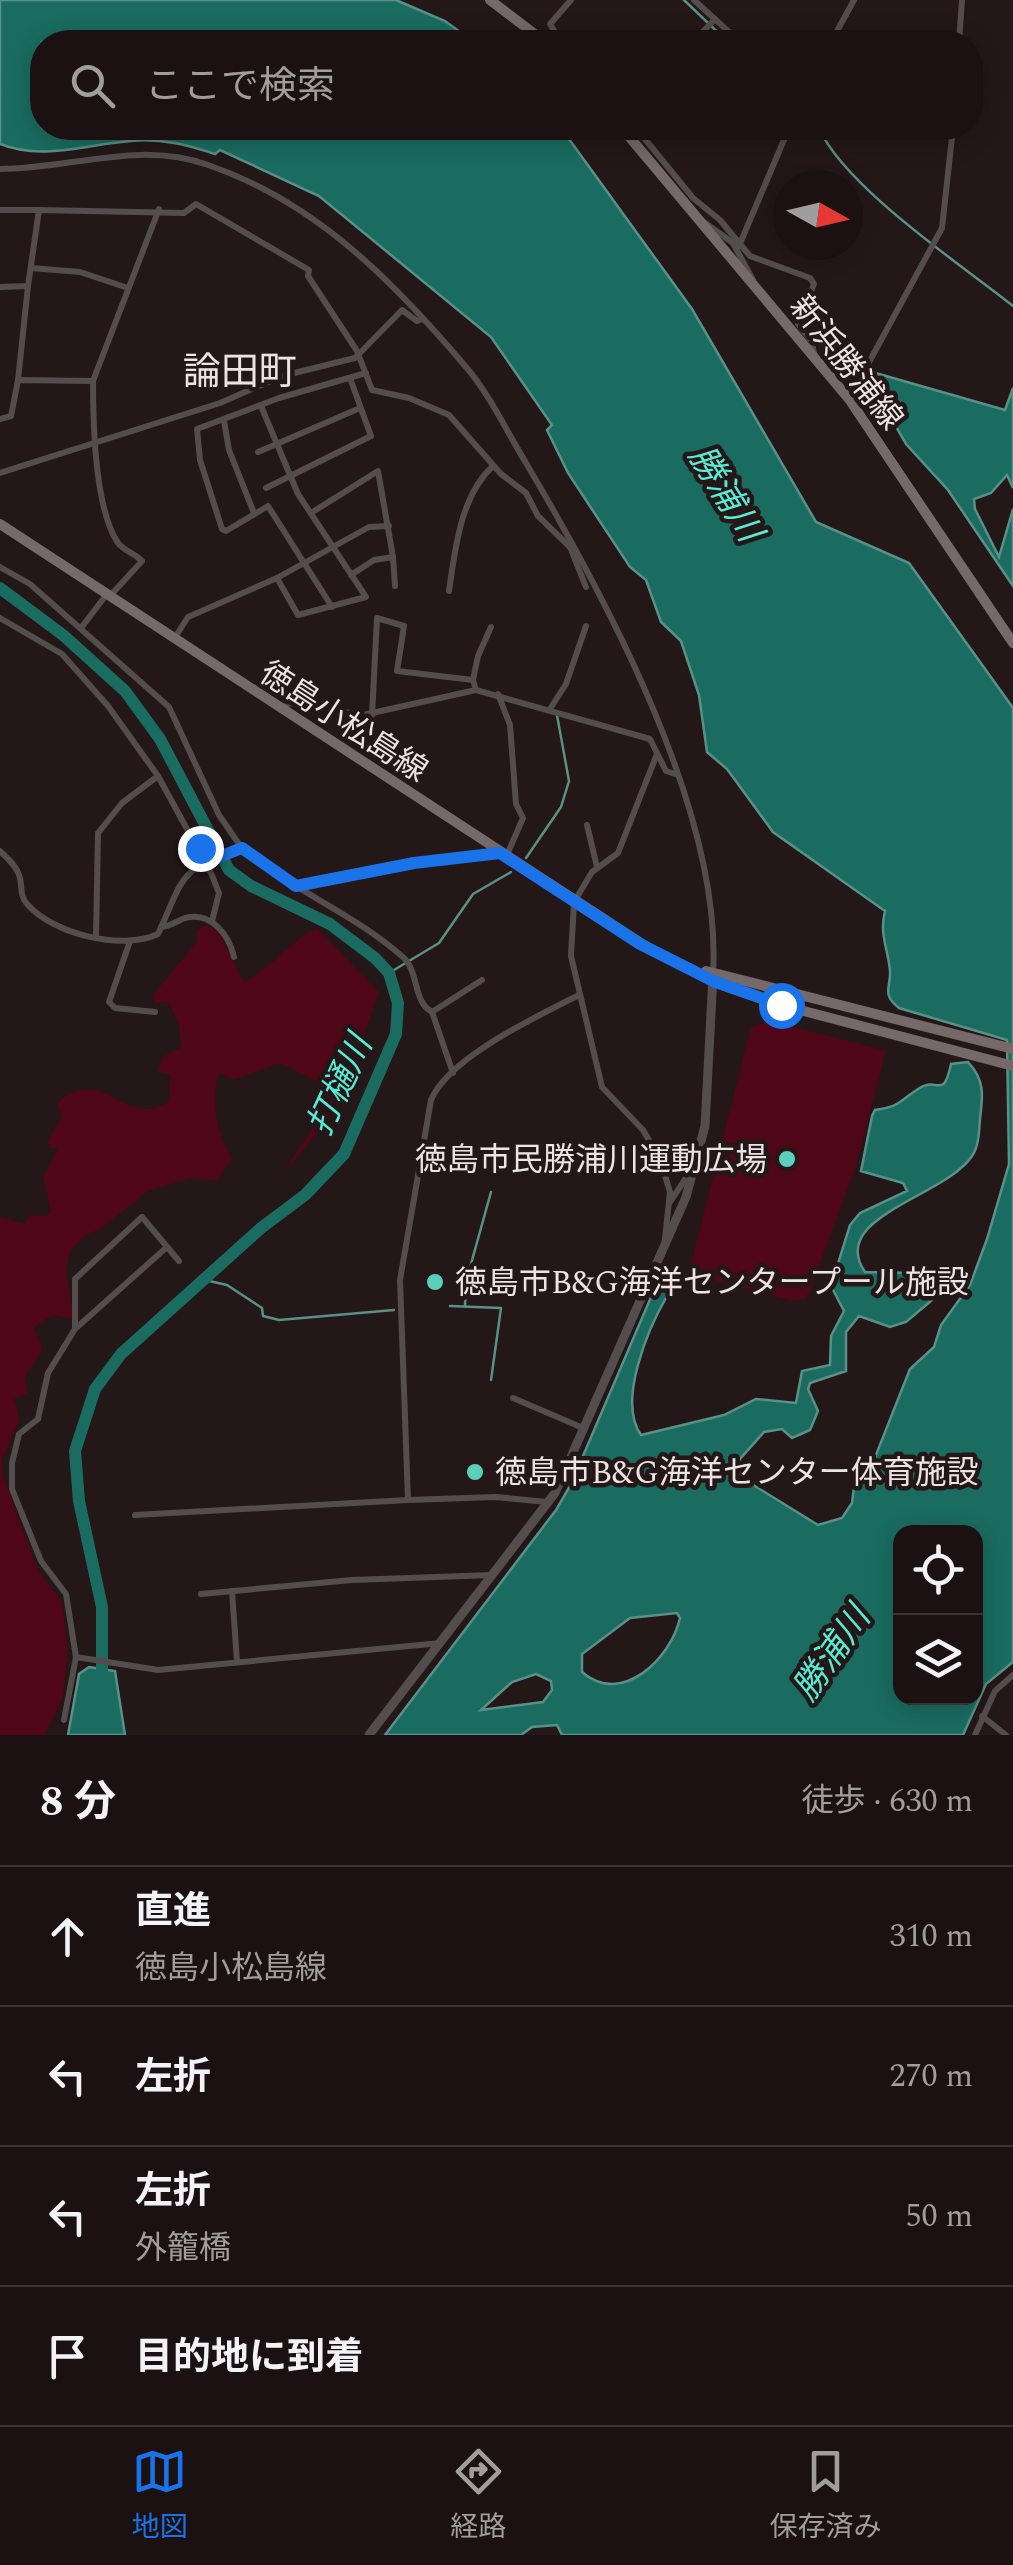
<!DOCTYPE html>
<html lang="ja">
<head>
<meta charset="utf-8">
<style>
  body { margin:0; font-family:Spectral,"Noto Sans JP",serif; background:#281f20; color:#f1f3f6 }
  .controls { position:absolute; right:30px; bottom:30px; display:grid; overflow:hidden; border-radius:20px; box-shadow:0 5px 25px #0003 }
  .controls button { width:90px; height:90px; display:grid; place-items:center; padding:0; border:0; border-bottom:2px solid #393132; background:#1b1112; color:#f1f3f6; font:50px sans-serif }
  .compass { position:absolute; left:773px; top:170px; width:90px; height:90px; border-radius:50%; background:#1b1112; box-shadow:0 5px 25px #0003; rotate:98deg }
  .stop { position:absolute; width:30px; height:30px; margin:-22px; border:8px solid #1a73e8; border-radius:50%; background:#fff }
  .stop.end { background:#1a73e8; border-color:#fff; box-shadow:0 2px 10px #0008 }
  .list { margin:0; padding:0; list-style:none }
  h2 { display:flex; justify-content:space-between; align-items:center; height:130px; margin:0; padding:0 40px; font-size:42px }
  h2 small { font-size:32px; font-weight:400; color:#a09d9f }
  .list li { display:grid; grid-template-columns:65px 1fr auto; gap:30px; align-items:center; box-sizing:border-box; height:140px; padding:0 40px; border-top:2px solid #393132 }
  .list b { display:block; font-size:38px; white-space:nowrap }
  .list p { margin:0; font-size:32px; white-space:nowrap; color:#a09d9f }
  .list em { font-size:32px; font-style:normal; color:#a09d9f }
  .icon { flex:none; width:55px; height:55px; fill:none; stroke:currentColor; stroke-width:2; stroke-linecap:round; stroke-linejoin:round }
  .map { position:relative; flex:none; width:1013px; height:1735px; overflow:hidden }
  .search { position:absolute; background:#1b1112; box-shadow:0 5px 25px #0003; left:30px; right:30px; top:30px; height:110px; display:flex; align-items:center; gap:25px; box-sizing:border-box; padding:0 35px; border-radius:40px; color:#a09d9f; font-size:38px }
  .sheet { height:690px; background:#1b1112 }
  nav { display:flex; justify-content:space-around; align-items:center; box-sizing:border-box; height:140px; border-top:2px solid #393132; background:#1b1112; font-size:28px; color:#a09d9f }
  nav a { display:grid; justify-items:center; gap:5px }
  nav .on { color:#1a73e8 }
  .map>svg:first-child { display:block }
  .green { fill:#4f0616 }
  .water { fill:#1a6c60; stroke:#599087; stroke-width:2.5; fill-rule:evenodd }
  .lines { fill:none; stroke-linecap:round; stroke-linejoin:round }
  .stream { stroke:#599087; stroke-width:2.5 }
  .river { stroke:#1a6c60; stroke-width:12 }
  .minor { stroke:#544d4d; stroke-width:6 }
  .tertiary { stroke:#544d4d; stroke-width:9 }
  .secondary { stroke:#756969; stroke-width:10 }
  .route { stroke:#1a73e8; stroke-width:12 }
  .poi-dot { fill:#5bcebc; stroke:#241718; stroke-width:4 }
  .labels { text-anchor:middle; stroke-width:9; stroke-linejoin:round; paint-order:stroke }
  .street-label { font-size:32px; fill:#ece3e3; stroke:#241718 }
  .poi-label { font-size:32px; fill:#ece3e3; stroke:#241718; text-anchor:start }
  .water-label { font-size:35px; font-style:italic; fill:#58ead4; stroke:#241718 }
  .quarter-label { font-size:38px; fill:#ece3e3; stroke:#241718 }
</style>
</head>
<body>
<div class="map">
<svg width="1013" height="1735" viewBox="0 0 1013 1735">
  <rect width="100%" height="100%" fill="#241718"/>
  <g class="green">
    <path d="M204,925L217,930L244,982C269,970 302,931 317,928L379,992L339,1107L281,1176L325,1109L316,1081L280,1063L234,1080L219,1073C211,1101 216,1132 232,1158L217,1181L192,1178L148,1191L102,1228L84,1236L70,1251L66,1269L74,1320L52,1315L34,1328L43,1350L25,1376L27,1394L14,1399L20,1419L2,1459L3,1476L38,1570L62,1602L68,1649L63,1697L45,1735H0V1217L25,1224L29,1215L46,1216L51,1212L43,1177L58,1149L50,1148L47,1141L62,1117L57,1103C105,1061 125,1132 169,1101L170,1075L158,1072L163,1056L181,1048L179,1025L168,1002L155,1003L152,996L197,941V931Z"/>
    <path d="M769,1020L886,1051L856,1166L811,1288L805,1299L793,1301L698,1276L690,1267L751,1027Z"/>
  </g>
  <g class="water">
    <path d="M0,0H396L445,21L474,42H42V128H561L692,309L816,522L909,563L1013,708V1662L986,1684L963,1735H562L557,1725L532,1727L521,1735H385L556,1510L571,1484L660,1276L669,1284L667,1296C648,1329 617,1401 641,1435L724,1415L756,1399L796,1403L802,1371L830,1365L831,1336L844,1311L831,1286L850,1225L860,1213L907,1191L903,1183L861,1171L872,1116L875,1110C901,1106 898,1102 918,1089C937,1075 943,1102 951,1064L968,1062C985,1080 983,1095 980,1119C979,1131 979,1146 972,1156C945,1197 827,1217 865,1272L916,1273L933,1291L932,1300L906,1322L890,1327L859,1316L846,1332V1371L810,1383L808,1389L818,1411L810,1430L792,1438L782,1429L764,1432L740,1459L742,1478L818,1525L842,1518L852,1503L854,1487L874,1460L910,1369L934,1347L941,1325L970,1285L987,1239L1009,1164L1007,1040L899,1008C881,994 891,988 890,971C888,948 879,935 885,911L773,832L727,769L707,752L699,695L681,641L661,622L646,580L630,567L568,473L547,430L552,425L491,337L319,196L220,150L215,154C188,145 161,138 131,141C88,144 42,161 0,144ZM900,1532H976V1698H900ZM677,1613L680,1618C671,1658 622,1707 582,1672V1654L630,1618ZM536,1674L551,1681L552,1690L543,1702L481,1710L512,1682Z"/>
    <path d="M872,372L1005,410L1013,388V488L1007,475L991,493L974,499L975,509L999,557L1013,509V586L948,490L906,444L869,380Z"/>
    <path d="M89,1667L115,1671L125,1735H68L79,1674Z"/>
  </g>
  <g class="lines">
    <g class="stream">
      <path d="M684,0L728,42"/>
      <path d="M819,128C844,186 960,264 1013,306"/>
      <path d="M526,858L561,807L569,781L557,715"/>
      <path d="M389,973L439,943L473,894L511,872"/>
      <path d="M205,1280L227,1285L262,1308L263,1316L279,1320L394,1310"/>
      <path d="M450,1306L501,1308L491,1380"/>
      <path d="M465,1306L466,1282L491,1192"/>
    </g>
    <path class="river" d="M0,588L63,635L125,691L160,739L229,870L251,886L330,924L375,958L389,973L398,1003L396,1034L344,1154L305,1195L261,1228L121,1354L95,1389L75,1451L79,1501L102,1607V1683"/>
    <g class="minor">
      <path d="M694,0L740,42"/>
      <path d="M561,42L550,24L571,0"/>
      <path d="M693,42L715,19"/>
      <path d="M831,42L854,0"/>
      <path d="M959,42L962,0"/>
      <path d="M636,128L693,198L720,220L750,256L810,278L814,284L798,324L812,342L814,354"/>
      <path d="M0,169C71,169 138,140 208,165C316,202 394,282 466,367C490,395 507,432 526,463C606,598 723,814 713,974"/>
      <path d="M0,210H39"/>
      <path d="M701,220L733,243L753,280"/>
      <path d="M739,246L789,128"/>
      <path d="M31,268L80,272L128,288"/>
      <path d="M0,287L28,286L39,210L184,213L196,204L309,270L308,276L357,351L372,390L409,398L449,415L501,474L526,493L538,516L570,547L586,587"/>
      <path d="M18,380L28,286"/>
      <path d="M93,381L159,209"/>
      <path d="M849,399L942,228L953,128"/>
      <path d="M0,419L11,416L18,380L93,381C93,422 95,509 118,543C124,551 136,554 142,561L110,596"/>
      <path d="M224,421L229,450L254,513"/>
      <path d="M258,452L360,408"/>
      <path d="M0,473L220,403L282,376L355,358L402,310L417,321L423,319"/>
      <path d="M266,488L371,436L350,378"/>
      <path d="M311,513L378,471L393,557"/>
      <path d="M0,567L30,584L169,707L219,815L241,847"/>
      <path d="M351,575L374,560L393,557L395,586"/>
      <path d="M277,578L369,527L389,526"/>
      <path d="M449,591C455,551 460,496 493,466"/>
      <path d="M332,607L268,506L226,531L222,529L200,460L197,429L279,398L366,373"/>
      <path d="M0,618L62,654L108,706L158,776"/>
      <path d="M81,628L107,594"/>
      <path d="M174,639L188,617L277,578L298,615L366,597L298,494L261,406"/>
      <path d="M473,680L476,690L650,739L666,771L675,774"/>
      <path d="M498,694L510,725L516,804L523,818L506,857"/>
      <path d="M280,708L290,703L363,715L476,690"/>
      <path d="M550,709L566,684L586,626"/>
      <path d="M372,715L377,618L404,626L397,671L473,680L478,656L491,627"/>
      <path d="M657,754L618,853L592,872L574,902L571,956L602,1087L643,1130L660,1159L670,1192L664,1248"/>
      <path d="M587,825L597,867"/>
      <path d="M0,851C7,858 16,865 19,875C23,886 19,895 27,904C53,934 122,951 158,934C185,877 175,871 242,848C292,891 354,913 404,958C419,973 413,1002 432,1012"/>
      <path d="M296,886L415,863L500,853"/>
      <path d="M161,927C171,926 177,921 185,918C211,911 229,935 234,957"/>
      <path d="M96,937L98,833L122,803L158,776L211,873L219,893L212,921"/>
      <path d="M130,941L109,1002L115,1008L155,1012"/>
      <path d="M453,1073L432,1012L482,980"/>
      <path d="M670,1202L688,1175"/>
      <path d="M167,1247L75,1329L48,1373L38,1419L19,1434L12,1463V1489L41,1561L66,1594L76,1657L158,1670L441,1643"/>
      <path d="M75,1329V1279L142,1217L179,1261"/>
      <path d="M513,1398L583,1428"/>
      <path d="M408,1500L400,1280L431,1100C449,1057 538,1016 579,995"/>
      <path d="M135,1515L408,1500L496,1497L547,1502"/>
      <path d="M232,1591L237,1662"/>
      <path d="M201,1594L352,1580L492,1575"/>
      <path d="M982,1716L1006,1735"/>
      <path d="M64,1720L76,1657"/>
      <path d="M975,1735L995,1691L1013,1675"/>
    </g>
    <path class="tertiary" d="M369,1735L555,1493L686,1197L705,1126L713,976"/>
    <g class="secondary">
      <path d="M490,0L545,42"/>
      <path d="M622,128L849,399L1013,643"/>
      <path d="M0,524L653,951L728,987L781,1005L1013,1066"/>
      <path d="M706,971L1013,1049"/>
    </g>
  </g>
  <g class="lines">
    <path class="route" d="M200,848L206,862L242,848L296,886L414,863L500,853L640,944L713,981L781,1005"/>
  </g>
  <g class="poi-dot">
    <circle cx="787" cy="1159" r="10"/>
    <circle cx="435" cy="1282" r="10"/>
    <circle cx="475" cy="1472" r="10"/>
  </g>
  <g class="labels">
    <g class="street-label">
      <text transform="translate(847 362) rotate(52)" y="11">新浜勝浦線</text>
      <text transform="translate(344 721) rotate(33)" y="11">徳島小松島線</text>
    </g>
    <g class="poi-label">
      <text x="767" y="1170" text-anchor="end">徳島市民勝浦川運動広場</text>
      <text x="455" y="1293">徳島市B&amp;G海洋センタープール施設</text>
      <text x="495" y="1483">徳島市B&amp;G海洋センター体育施設</text>
    </g>
    <g class="water-label">
      <text transform="translate(726 493) rotate(58)" y="12">勝浦川</text>
      <text transform="translate(339 1085) rotate(-65)" y="12">打樋川</text>
      <text transform="translate(831 1653) rotate(-55)" y="12">勝浦川</text>
    </g>
    <g class="quarter-label">
      <text x="240" y="384">論田町</text>
    </g>
  </g>
</svg>
<div class="controls">
<button><svg class="icon" aria-label="locate" viewBox="0 0 24 24"><circle cx="12" cy="12" r="6"/><path d="M12 2v4M12 18v4M2 12h4M18 12h4"/></svg></button>
<button><svg class="icon" aria-label="layers" viewBox="0 0 24 24"><path d="M12 4l9 5-9 5-9-5zM3 14l9 5 9-5"/></svg></button>
</div>
<svg class="compass" viewBox="-18 -18 36 36"><path d="M0-13l5 13h-10z" fill="#e53935"/><path d="M0 13l5-13h-10z" fill="#a09d9f"/></svg>
<div class="stop" style="left:781px;top:1005px"></div>
<div class="stop end" style="left:200px;top:848px"></div>
<div class="search"><svg class="icon" aria-label="search" viewBox="0 0 24 24"><circle cx="10" cy="10" r="6"/><path d="M15 15l6 6"/></svg>ここで検索</div>
</div>
<section class="sheet">
<h2>8 分<small>徒歩 · 630 m</small></h2>
<ul class="list">
<li><svg class="icon" aria-label="ahead" viewBox="0 0 24 24"><path d="M12 20V5M6 11l6-6 6 6"/></svg><div><b>直進</b><p>徳島小松島線</p></div><em>310 m</em></li>
<li><svg class="icon" aria-label="left" viewBox="0 0 24 24"><path d="M17 20v-9H6M10 6l-5 5 5 5"/></svg><div><b>左折</b></div><em>270 m</em></li>
<li><svg class="icon" aria-label="left" viewBox="0 0 24 24"><path d="M17 20v-9H6M10 6l-5 5 5 5"/></svg><div><b>左折</b><p>外籠橋</p></div><em>50 m</em></li>
<li><svg class="icon" aria-label="arrive" viewBox="0 0 24 24"><path d="M6 21V4h12l-3 4 3 4H6"/></svg><div><b>目的地に到着</b></div></li>
</ul>
</section>
<nav>
<a class="on"><svg class="icon" aria-label="map" viewBox="0 0 24 24"><path d="M3 6l6-2 6 2 6-2v14l-6 2-6-2-6 2zM9 4v14M15 6v14"/></svg>地図</a>
<a><svg class="icon" aria-label="directions" viewBox="0 0 24 24"><path d="M12 3l9 9-9 9-9-9zM9 14v-3h6M13 9l2 2-2 2"/></svg>経路</a>
<a><svg class="icon" aria-label="saved" viewBox="0 0 24 24"><path d="M7 4h10v16l-5-4-5 4z"/></svg>保存済み</a>
</nav>
</body>
</html>
